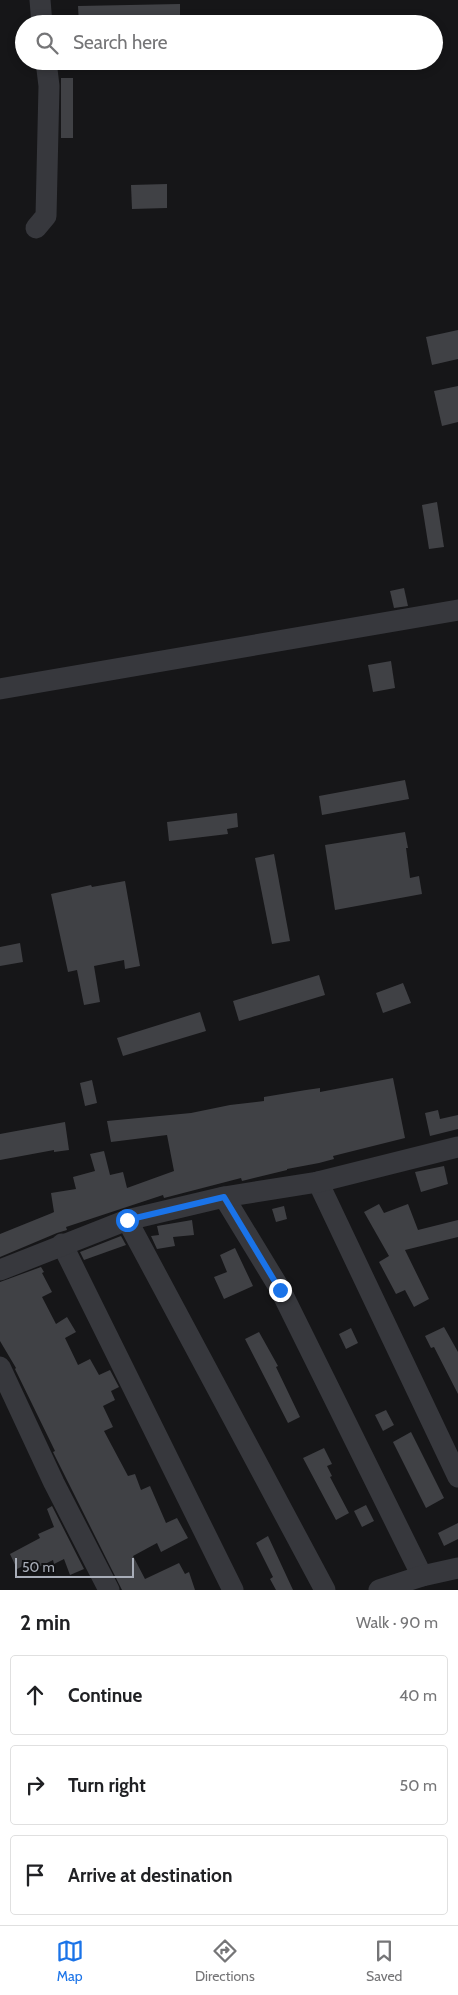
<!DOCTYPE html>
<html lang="en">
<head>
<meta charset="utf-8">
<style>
  body { margin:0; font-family:Cabin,sans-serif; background:#f6f6f6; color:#202124 }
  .scale { position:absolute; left:15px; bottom:12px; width:119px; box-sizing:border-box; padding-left:5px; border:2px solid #a8adb8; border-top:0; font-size:14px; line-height:18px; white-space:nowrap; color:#a8adb8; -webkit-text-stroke:4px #111113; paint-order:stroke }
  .stop { position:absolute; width:15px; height:15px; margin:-11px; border:4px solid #1a73e8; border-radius:50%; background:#fff }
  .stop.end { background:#1a73e8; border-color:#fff; box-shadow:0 1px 5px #0008 }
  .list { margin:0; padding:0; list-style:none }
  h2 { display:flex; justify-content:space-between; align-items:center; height:65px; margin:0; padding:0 20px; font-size:21px }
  h2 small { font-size:16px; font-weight:400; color:#757577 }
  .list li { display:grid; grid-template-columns:32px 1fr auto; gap:15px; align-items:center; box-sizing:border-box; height:80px; margin:0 10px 10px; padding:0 10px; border:1px solid #e0e0e0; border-radius:5px }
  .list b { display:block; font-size:19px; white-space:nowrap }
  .list em { font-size:16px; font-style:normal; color:#757577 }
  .icon { flex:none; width:28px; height:28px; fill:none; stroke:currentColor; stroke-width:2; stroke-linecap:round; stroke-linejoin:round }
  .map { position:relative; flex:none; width:458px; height:1590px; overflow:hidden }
  .search { position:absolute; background:#fff; box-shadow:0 2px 8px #0003; left:15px; right:15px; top:15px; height:55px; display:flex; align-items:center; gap:12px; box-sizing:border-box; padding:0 18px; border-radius:28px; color:#757577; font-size:19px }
  .sheet { height:335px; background:#fff }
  nav { display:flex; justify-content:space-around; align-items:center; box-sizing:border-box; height:70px; border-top:1px solid #e0e0e0; background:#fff; font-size:14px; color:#757577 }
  nav a { display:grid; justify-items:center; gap:2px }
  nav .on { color:#1a73e8 }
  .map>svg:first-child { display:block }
  .building { fill:#404145 }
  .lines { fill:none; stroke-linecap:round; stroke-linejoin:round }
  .minor { stroke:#37383d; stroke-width:21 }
  .route { stroke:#1a73e8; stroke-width:6 }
</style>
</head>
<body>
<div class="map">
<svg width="458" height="1590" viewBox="0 0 458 1590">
  <rect width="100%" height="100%" fill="#161618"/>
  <g class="building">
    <path d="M180,4V24H79L78,6Z"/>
    <rect x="61" y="78" width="12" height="60"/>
    <path d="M167,184V208L132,209L131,185Z"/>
    <path d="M458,330V359L432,365L426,337Z"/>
    <path d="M458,386V422L442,426L434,391Z"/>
    <path d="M437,502L444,547L429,549L422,505Z"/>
    <path d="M404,588L408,606L394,608L390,591Z"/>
    <path d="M391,661L395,688L373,692L368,665Z"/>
    <path d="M405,780L409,799L322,815L319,796Z"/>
    <path d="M237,813L238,827L227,829L228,834L169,841L167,822Z"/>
    <path d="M405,832L408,848H406L410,878L419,876L422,894L335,910L325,845Z"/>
    <path d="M274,854L290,941L272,944L255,858Z"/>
    <path d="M125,881L140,966L125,969L124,960L94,966L100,1002L84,1005L77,970L68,972L51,894L91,885L92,887Z"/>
    <path d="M20,943L23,962L0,966V947Z"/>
    <path d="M319,975L325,995L239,1021L233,1001Z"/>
    <path d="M403,983L411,1003L383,1013L376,993Z"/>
    <path d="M200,1012L206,1031L123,1056L117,1038Z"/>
    <path d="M393,1078L405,1138L333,1156L334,1159L319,1163L287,1169V1170L242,1181L241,1178L164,1198L163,1195L66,1227L67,1230L57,1233L0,1257V1234L52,1213L54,1212L51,1193L76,1189L73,1177L95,1171L90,1154L104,1151L110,1175L123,1172L127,1188L174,1171L167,1135L111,1142L107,1121L191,1113L230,1105L264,1101V1097L306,1090L320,1088V1092Z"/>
    <path d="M92,1080L97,1103L85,1106L80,1083Z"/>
    <path d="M438,1110L440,1119L458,1115V1129L430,1136L425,1113Z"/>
    <path d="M65,1122L69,1150L54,1152V1150L0,1160V1134Z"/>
    <path d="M444,1166L448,1184L421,1192L415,1172Z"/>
    <path d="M379,1204L384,1213L408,1204L418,1230L458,1220V1237L405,1250L429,1299L414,1307L405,1290L396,1294L379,1262L389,1256L364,1212Z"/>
    <path d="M284,1206L287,1219L276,1222L272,1209Z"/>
    <path d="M192,1220L194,1235L173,1237L175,1246L157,1249L151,1236L159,1235L157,1226Z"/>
    <path d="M121,1236L126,1245L84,1260L80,1252Z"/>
    <path d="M235,1248L253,1286L224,1299L214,1277L227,1272L220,1255Z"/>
    <path d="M41,1267L44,1272L42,1273L52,1292L42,1297L56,1324L67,1317L76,1332L65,1338L78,1365L90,1359L99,1375L110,1370L119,1387L111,1391L115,1400L103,1406L113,1427L104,1431L128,1476L135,1474L141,1490L150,1486L166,1523L177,1518L188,1538L161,1552L157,1543L133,1556L145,1579L179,1563L185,1574L189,1572L195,1590H122L53,1452L55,1451L15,1369L16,1368L0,1341V1282Z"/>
    <path d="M444,1327L458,1352V1394L434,1347L431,1348L425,1336Z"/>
    <path d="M351,1328L358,1343L346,1349L339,1334Z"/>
    <path d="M259,1332L278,1366L276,1367L300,1417L288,1423L245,1339Z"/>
    <path d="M386,1410L394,1425L383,1431L375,1415Z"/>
    <path d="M411,1432L444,1498L426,1508L393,1442Z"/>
    <path d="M324,1448L332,1464L327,1466L332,1476L330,1477L349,1513L336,1520L303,1458Z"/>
    <path d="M366,1505L374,1521L362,1527L354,1511Z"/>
    <path d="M52,1506L84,1569L70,1575L64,1559L54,1564L53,1560L27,1573L23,1566L17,1569L10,1554L40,1538L38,1534L54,1527L47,1509Z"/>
    <path d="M458,1523V1539L444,1546L438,1533Z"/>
    <path d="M268,1536L293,1590H276L270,1579L273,1577L256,1543Z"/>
  </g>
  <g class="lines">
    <g class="minor">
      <path d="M40,0L42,24"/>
      <path d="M36,228L46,216L49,86L46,61"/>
      <path d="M0,689L458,610"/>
      <path d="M318,1182L458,1477"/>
      <path d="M224,1197L280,1289L422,1576"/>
      <path d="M127,1220L325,1590"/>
      <path d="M62,1244L233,1590"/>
      <path d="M0,1270L127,1220L224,1197L318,1182L458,1147"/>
      <path d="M0,1367L54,1483L109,1590"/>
      <path d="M379,1590L422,1576L458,1568"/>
    </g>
  </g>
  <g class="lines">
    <path class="route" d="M127,1220L224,1197L280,1290"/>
  </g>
</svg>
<div class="scale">50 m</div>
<div class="stop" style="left:127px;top:1220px"></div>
<div class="stop end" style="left:280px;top:1290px"></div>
<div class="search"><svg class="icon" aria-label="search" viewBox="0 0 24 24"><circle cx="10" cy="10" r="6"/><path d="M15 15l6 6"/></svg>Search here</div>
</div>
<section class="sheet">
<h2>2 min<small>Walk · 90 m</small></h2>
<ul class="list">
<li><svg class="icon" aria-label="ahead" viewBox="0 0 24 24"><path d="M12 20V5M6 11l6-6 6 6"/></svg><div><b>Continue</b></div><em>40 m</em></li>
<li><svg class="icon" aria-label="right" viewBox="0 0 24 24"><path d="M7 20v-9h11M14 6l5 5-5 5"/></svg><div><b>Turn right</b></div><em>50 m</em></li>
<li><svg class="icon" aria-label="arrive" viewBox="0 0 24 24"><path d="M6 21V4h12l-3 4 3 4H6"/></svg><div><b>Arrive at destination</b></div></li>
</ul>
</section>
<nav>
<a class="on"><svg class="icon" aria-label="map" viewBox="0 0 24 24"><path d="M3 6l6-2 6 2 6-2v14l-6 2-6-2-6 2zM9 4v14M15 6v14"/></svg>Map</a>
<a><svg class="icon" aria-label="directions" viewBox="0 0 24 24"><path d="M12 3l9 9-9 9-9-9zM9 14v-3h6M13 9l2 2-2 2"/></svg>Directions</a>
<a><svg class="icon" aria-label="saved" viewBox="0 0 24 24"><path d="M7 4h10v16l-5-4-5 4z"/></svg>Saved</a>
</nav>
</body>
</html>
